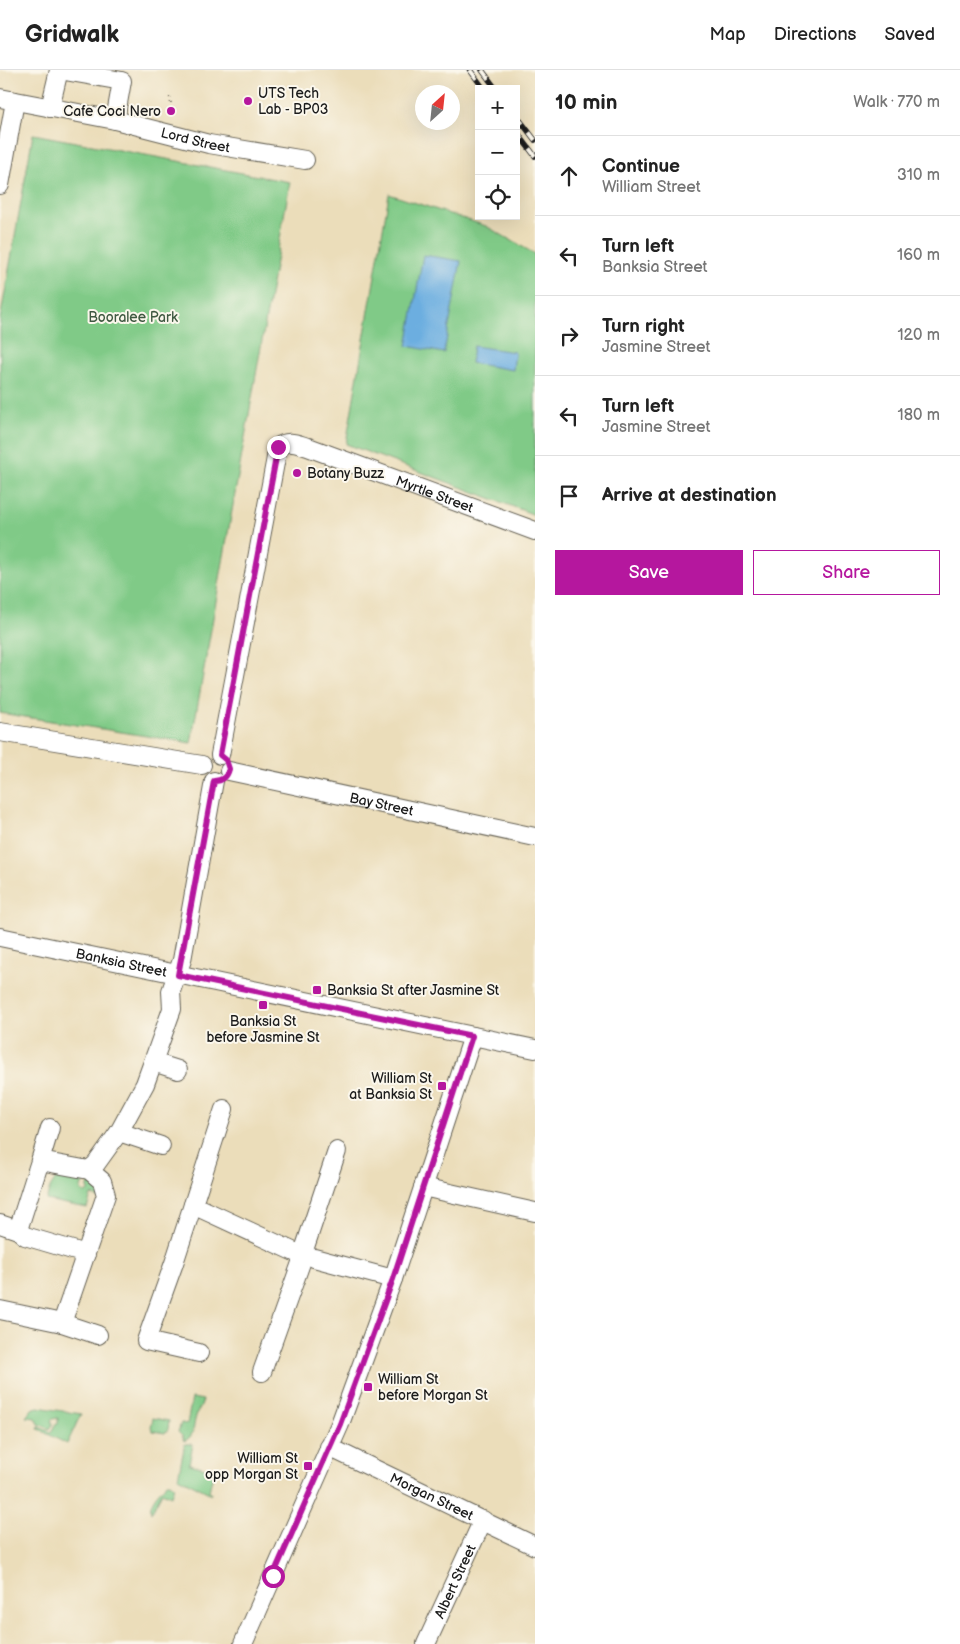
<!DOCTYPE html>
<html lang="en">
<head>
<meta charset="utf-8">
<style>
  body { margin:0; font-family:"Balsamiq Sans",sans-serif; background:#f2f2f2; color:#222 }
  .controls { position:absolute; right:15px; top:15px; display:grid; overflow:hidden; border-radius:0px; box-shadow:0 5px 20px #0002 }
  .controls button { width:45px; height:45px; display:grid; place-items:center; padding:0; border:0; border-bottom:1px solid #e0e0e0; background:#fff; color:#222; font:25px sans-serif }
  .compass { position:absolute; left:415px; top:15px; width:45px; height:45px; border-radius:50%; background:#fff; box-shadow:0 5px 20px #0002; rotate:27deg }
  .stop { position:absolute; width:15px; height:15px; margin:-11px; border:4px solid #b5179e; border-radius:50%; background:#fff }
  .stop.end { background:#b5179e; border-color:#fff; box-shadow:0 1px 5px #0008 }
  .list { margin:0; padding:0; list-style:none }
  h2 { display:flex; justify-content:space-between; align-items:center; height:65px; margin:0; padding:0 20px; font-size:21px }
  h2 small { font-size:16px; font-weight:400; color:#767676 }
  .list li { display:grid; grid-template-columns:32px 1fr auto; gap:15px; align-items:center; box-sizing:border-box; height:80px; padding:0 20px; border-top:1px solid #e0e0e0 }
  .list b { display:block; font-size:19px; white-space:nowrap }
  .list p { margin:0; font-size:16px; white-space:nowrap; color:#767676 }
  .list em { font-size:16px; font-style:normal; color:#767676 }
  .actions { display:flex; gap:10px; padding:15px 20px }
  .actions a { flex:1; padding:11px 0; border:1px solid #b5179e; border-radius:0px; text-align:center; font-size:18px; color:#b5179e }
  .actions .main { background:#b5179e; color:#fff }
  .icon { flex:none; width:28px; height:28px; fill:none; stroke:currentColor; stroke-width:2; stroke-linecap:round; stroke-linejoin:round }
  .map { position:relative; flex:none; width:535px; height:1574px; overflow:hidden }
  header { display:flex; align-items:center; gap:30px; box-sizing:border-box; height:70px; padding:0 25px; background:#fff; border-bottom:1px solid #e0e0e0 }
  header strong { font-size:24px }
  nav { display:flex; gap:28px; margin-inline-start:auto; font-size:18px }
  main { display:flex }
  aside { flex:1; background:#fff }
  .map>svg:first-child { display:block }
  .green { fill:#80ca87; stroke:#4e7352 }
  .water { fill:#6caee0; stroke:#44657e }
  .lines { fill:none; stroke-linecap:round; stroke-linejoin:round }
  .minor-casing { stroke:#646053; stroke-width:20 }
  .path { stroke:#646053; stroke-width:2.5; stroke-dasharray:1 4; stroke-linecap:butt }
  .minor { stroke:#fff; stroke-width:18 }
  .rail-casing { stroke:#1c1c1c; stroke-width:5.5 }
  .rail { stroke:#fbf7ec; stroke-width:4; stroke-dasharray:11; stroke-linecap:butt }
  .route { stroke:#b5179e; stroke-width:6 }
  .poi-dot { fill:#b5179e; stroke:#fbf7ec; stroke-width:2 }
  .labels { text-anchor:middle; stroke-width:4; stroke-linejoin:round; paint-order:stroke }
  .poi-label { font-size:14px; fill:#1c1c1c; stroke:#fbf7ec; text-anchor:start }
  .street-label { font-size:14px; fill:#1c1c1c; stroke:#fbf7ec }
  .park-label { font-size:14px; fill:#3f5941; stroke:#fbf7ec }
</style>
</head>
<body>
<header>
<strong>Gridwalk</strong>
<nav><a>Map</a><a>Directions</a><a>Saved</a></nav>
</header>
<main>
<div class="map">
<svg width="535" height="1574" viewBox="0 0 535 1574">
  <rect width="100%" height="100%" fill="#fbf7ec"/>
  <filter id="ink" filterUnits="userSpaceOnUse"><feTurbulence type="fractalNoise" baseFrequency=".02" numOctaves="2"/><feDisplacementMap in="SourceGraphic" scale="10" xChannelSelector="R" yChannelSelector="G"/><feConvolveMatrix kernelMatrix="1 2 1 2 8 2 1 2 1" color-interpolation-filters="sRGB"/></filter>
  <filter id="wash" filterUnits="userSpaceOnUse"><feTurbulence type="fractalNoise" baseFrequency=".0096" numOctaves="4" result="noise"/><feDisplacementMap in="SourceGraphic" scale="20" xChannelSelector="R" yChannelSelector="G"/><feGaussianBlur stdDeviation="1.12" result="paint"/><feColorMatrix in="noise" values="0 0 0 0 0 0 0 0 0 0 0 0 0 0 0 0 0 1.4 0 .05"/><feComposite in="paint" operator="in"/></filter>
  <g filter="url(#wash)">
    <rect width="100%" height="100%" fill="#ebddba"/>
    <g class="green">
      <path d="M33,64L290,112L191,673L0,643V250Z"/>
      <path d="M389,124L486,156L535,184V445L346,374Z"/>
      <path d="M52,1102L71,1109L85,1110L81,1117V1121L85,1123L88,1121V1116L91,1109L93,1108L101,1129L91,1125L87,1138L46,1130L50,1118L57,1107Z"/>
      <path d="M192,1328L203,1330C201,1337 196,1343 195,1350C193,1359 194,1367 184,1371L182,1366L178,1362L181,1353L187,1354Z"/>
      <path d="M38,1337L81,1344L67,1374L38,1359L39,1357L51,1362L55,1355L58,1354V1348L53,1349L51,1351L53,1354L50,1359L39,1354L36,1348L26,1347L32,1339Z"/>
      <path d="M153,1348L169,1351L168,1359L165,1363L153,1361L151,1357Z"/>
      <path d="M185,1374H193L189,1394L214,1400L209,1421L211,1422V1424L178,1407Z"/>
      <path d="M167,1413H170L174,1416L171,1426L162,1422L151,1443C148,1431 160,1421 167,1413Z"/>
    </g>
    <g class="water">
      <path d="M423,185L461,191L444,283L407,276Z"/>
      <path d="M473,276L515,282L513,300L471,293Z"/>
    </g>
  </g>
  <g filter="url(#ink)">
    <g class="lines">
      <g class="minor-casing">
        <g id="minor">
          <path id="s1" d="M0,28L115,50L209,74L305,90"/>
          <path d="M50,38L59,0L122,11L115,50"/>
          <path d="M0,115L15,31"/>
          <path d="M0,662L202,695"/>
          <path id="s2" d="M220,685L278,377C288,369 297,374 308,377L535,461"/>
          <path id="s3" d="M229,701L535,767"/>
          <path id="s4" d="M0,867L535,979"/>
          <path d="M153,992L178,1000"/>
          <path d="M119,1062L161,1076"/>
          <path d="M40,1091L50,1058"/>
          <path d="M89,1100L96,1094L119,1062L145,1014L172,939L171,921L182,890L214,711"/>
          <path d="M423,1117L535,1142"/>
          <path d="M193,1135L301,1185"/>
          <path d="M0,1154L18,1160L25,1166L86,1184"/>
          <path d="M18,1160L40,1091L89,1100L102,1111L106,1125L62,1253"/>
          <path d="M304,1180L337,1081"/>
          <path d="M314,1188L393,1209"/>
          <path d="M0,1240L62,1253L98,1265"/>
          <path d="M199,1283L146,1271L174,1193L224,1039"/>
          <path d="M262,1302L302,1190"/>
          <path id="s5" d="M329,1377L535,1476"/>
          <path d="M243,1574L340,1354L393,1209L473,966"/>
          <path id="s6" d="M426,1574L483,1450"/>
        </g>
      </g>
      <path class="path" d="M170,27L171,34"/>
      <use href="#minor" class="minor"/>
      <g class="rail-casing">
        <g id="rail">
          <path d="M470,0L484,19"/>
          <path d="M482,0L496,19"/>
          <path d="M516,45L535,70"/>
          <path d="M516,61L535,86"/>
        </g>
      </g>
      <use href="#rail" class="rail"/>
    </g>
  </g>
  <g class="lines" filter="url(#ink)">
    <path class="route" d="M273,1506L340,1354L393,1209L472,966L178,905L214,711C222,711 227,707 229,699L226,690L220,685L278,377"/>
  </g>
  <g class="poi-dot">
    <circle cx="248" cy="31" r="5"/>
    <circle cx="171" cy="41" r="5"/>
    <circle cx="297" cy="403" r="5"/>
    <rect x="312" y="915" width="10" height="10" rx="2.5"/>
    <rect x="258" y="930" width="10" height="10" rx="2.5"/>
    <rect x="437" y="1011" width="10" height="10" rx="2.5"/>
    <rect x="363" y="1312" width="10" height="10" rx="2.5"/>
    <rect x="303" y="1391" width="10" height="10" rx="2.5"/>
  </g>
  <g class="labels">
    <g class="poi-label">
      <text x="258" y="28">UTS Tech<tspan x="258" dy="16">Lab - BP03</tspan></text>
      <text x="161" y="46" text-anchor="end">Cafe Coci Nero</text>
      <text x="307" y="408">Botany Buzz</text>
      <text x="327" y="925">Banksia St after Jasmine St</text>
      <text x="263" y="956" text-anchor="middle">Banksia St<tspan x="263" dy="16">before Jasmine St</tspan></text>
      <text x="432" y="1013" text-anchor="end">William St<tspan x="432" dy="16">at Banksia St</tspan></text>
      <text x="378" y="1314">William St<tspan x="378" dy="16">before Morgan St</tspan></text>
      <text x="298" y="1393" text-anchor="end">William St<tspan x="298" dy="16">opp Morgan St</tspan></text>
    </g>
    <g class="street-label">
      <text dy="5" stroke="none"><textPath href="#s1" startOffset="200">Lord Street</textPath></text>
      <text dy="5" stroke="none"><textPath href="#s2" startOffset="480">Myrtle Street</textPath></text>
      <text dy="5" stroke="none"><textPath href="#s3" startOffset="156">Bay Street</textPath></text>
      <text dy="5" stroke="none"><textPath href="#s4" startOffset="124">Banksia Street</textPath></text>
      <text dy="5" stroke="none"><textPath href="#s5" startOffset="114">Morgan Street</textPath></text>
      <text dy="5" stroke="none"><textPath href="#s6" startOffset="69">Albert Street</textPath></text>
    </g>
    <g class="park-label">
      <text x="133" y="252">Booralee Park</text>
    </g>
  </g>
</svg>
<div class="controls">
<button>+</button>
<button>−</button>
<button><svg class="icon" aria-label="locate" viewBox="0 0 24 24"><circle cx="12" cy="12" r="6"/><path d="M12 2v4M12 18v4M2 12h4M18 12h4"/></svg></button>
</div>
<svg class="compass" viewBox="-18 -18 36 36"><path d="M0-13l5 13h-10z" fill="#e53935"/><path d="M0 13l5-13h-10z" fill="#767676"/></svg>
<div class="stop" style="left:273px;top:1506px"></div>
<div class="stop end" style="left:278px;top:377px"></div>
</div>
<aside>
<h2>10 min<small>Walk · 770 m</small></h2>
<ul class="list">
<li><svg class="icon" aria-label="ahead" viewBox="0 0 24 24"><path d="M12 20V5M6 11l6-6 6 6"/></svg><div><b>Continue</b><p>William Street</p></div><em>310 m</em></li>
<li><svg class="icon" aria-label="left" viewBox="0 0 24 24"><path d="M17 20v-9H6M10 6l-5 5 5 5"/></svg><div><b>Turn left</b><p>Banksia Street</p></div><em>160 m</em></li>
<li><svg class="icon" aria-label="right" viewBox="0 0 24 24"><path d="M7 20v-9h11M14 6l5 5-5 5"/></svg><div><b>Turn right</b><p>Jasmine Street</p></div><em>120 m</em></li>
<li><svg class="icon" aria-label="left" viewBox="0 0 24 24"><path d="M17 20v-9H6M10 6l-5 5 5 5"/></svg><div><b>Turn left</b><p>Jasmine Street</p></div><em>180 m</em></li>
<li><svg class="icon" aria-label="arrive" viewBox="0 0 24 24"><path d="M6 21V4h12l-3 4 3 4H6"/></svg><div><b>Arrive at destination</b></div></li>
</ul>
<div class="actions"><a class="main">Save</a><a>Share</a></div>
</aside>
</main>
</body>
</html>
